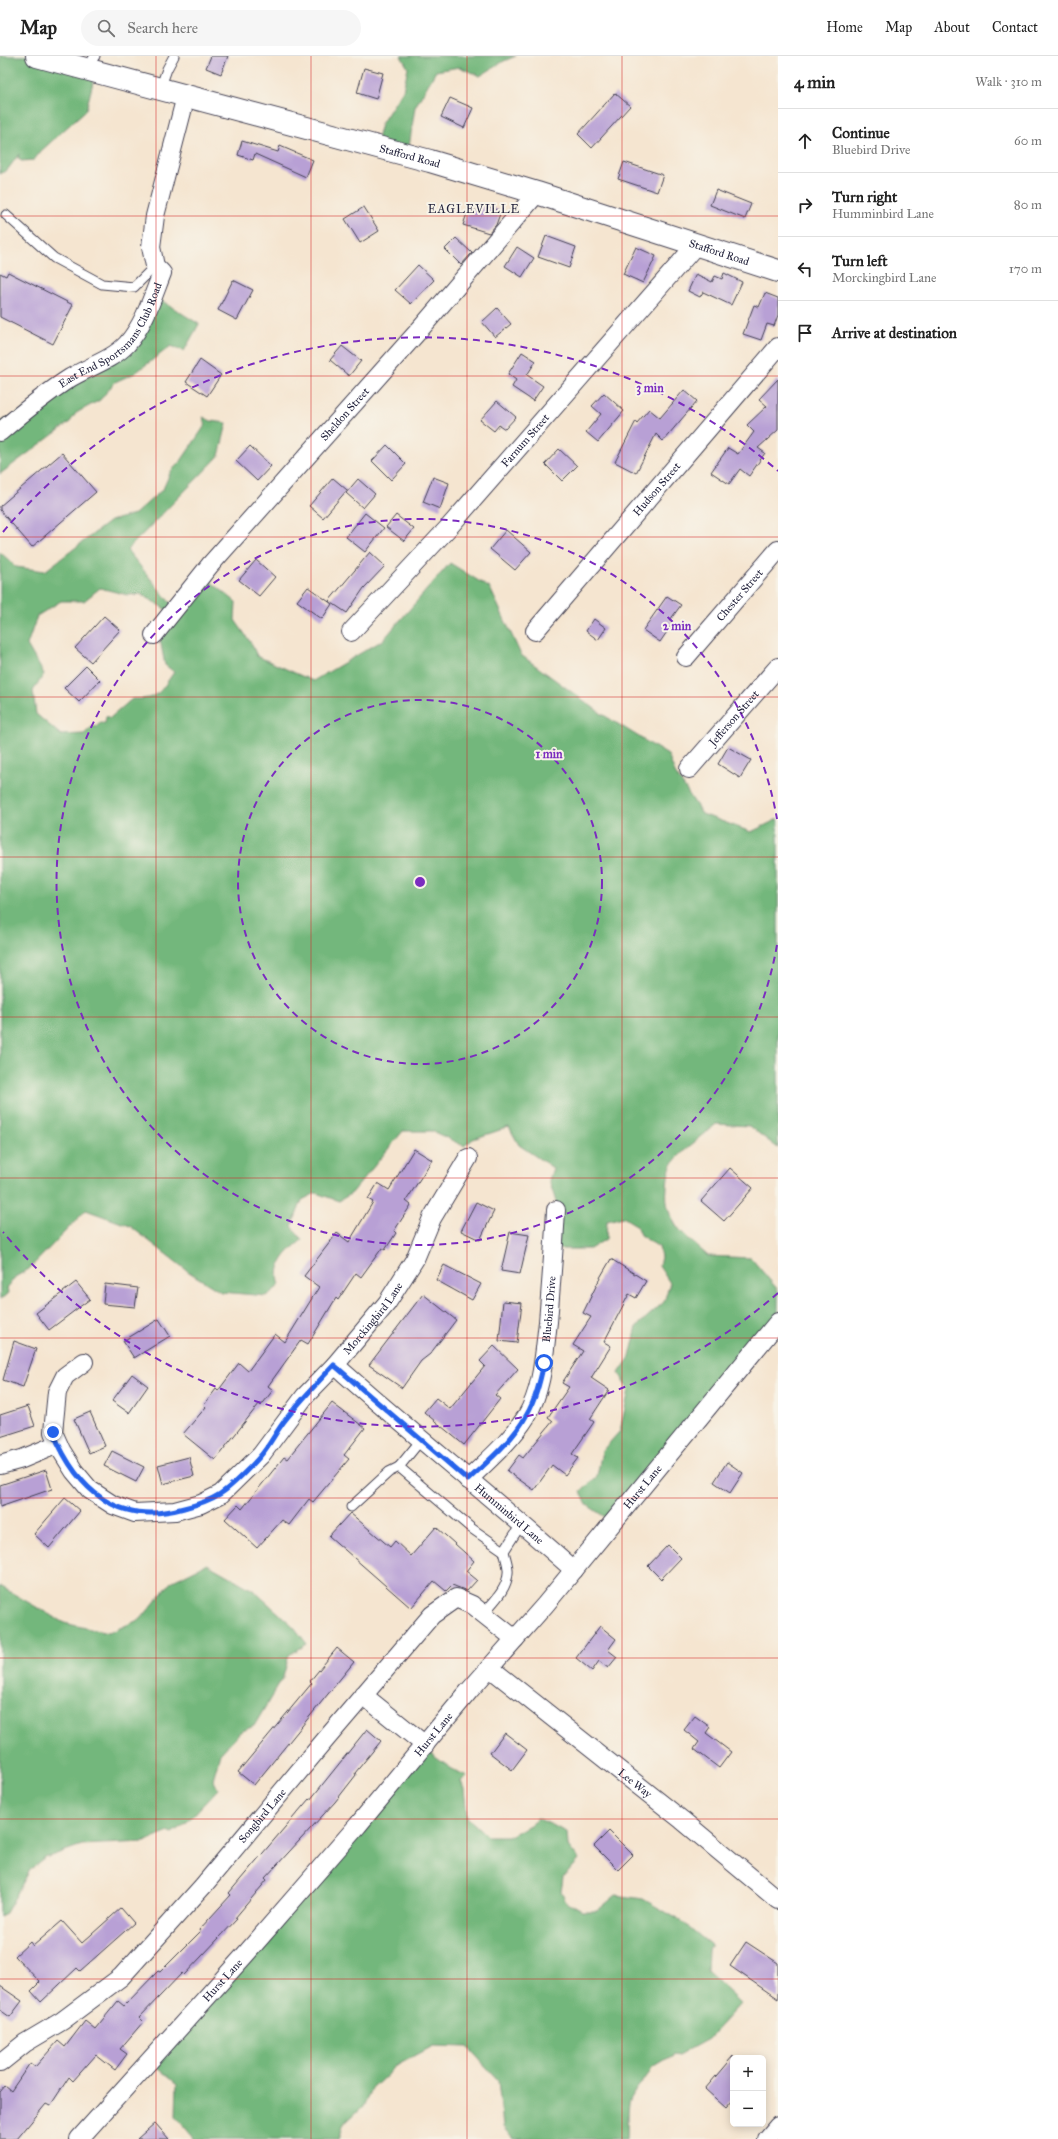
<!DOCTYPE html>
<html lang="en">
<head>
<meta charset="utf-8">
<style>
  body { margin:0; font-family:"IM FELL Great Primer",serif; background:#f6f6f6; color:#222 }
  .controls { position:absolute; right:12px; bottom:12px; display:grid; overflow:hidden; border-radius:6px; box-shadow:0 2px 10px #0003 }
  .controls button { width:36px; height:36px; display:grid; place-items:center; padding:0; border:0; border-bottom:1px solid #e0e0e0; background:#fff; color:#222; font:20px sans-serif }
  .stop { position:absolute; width:12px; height:12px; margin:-9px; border:3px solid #2563eb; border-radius:50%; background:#fff }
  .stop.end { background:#2563eb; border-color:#fff; box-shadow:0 1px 4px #0008 }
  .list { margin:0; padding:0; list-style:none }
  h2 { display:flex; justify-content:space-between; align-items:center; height:52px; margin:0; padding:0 16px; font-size:17px }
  h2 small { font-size:13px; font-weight:400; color:#767676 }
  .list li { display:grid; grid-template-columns:26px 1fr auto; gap:12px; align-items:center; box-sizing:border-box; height:64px; padding:0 16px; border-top:1px solid #e0e0e0 }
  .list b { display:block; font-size:15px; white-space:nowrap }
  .list p { margin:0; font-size:13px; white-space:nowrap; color:#767676 }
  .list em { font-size:13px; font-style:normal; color:#767676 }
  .icon { flex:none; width:22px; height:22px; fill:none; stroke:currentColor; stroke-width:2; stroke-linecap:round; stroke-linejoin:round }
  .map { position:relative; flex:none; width:778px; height:2083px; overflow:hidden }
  header { display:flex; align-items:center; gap:24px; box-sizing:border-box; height:56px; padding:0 20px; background:#fff; border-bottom:1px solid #e0e0e0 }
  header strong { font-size:19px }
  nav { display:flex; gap:22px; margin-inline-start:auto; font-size:14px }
  .search { width:280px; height:36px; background:#f6f6f6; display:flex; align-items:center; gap:10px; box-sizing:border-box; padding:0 14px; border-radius:22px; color:#767676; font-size:15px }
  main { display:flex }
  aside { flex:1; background:#fff }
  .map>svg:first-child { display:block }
  .forest { fill:#73b77b; stroke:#4a6c5b; fill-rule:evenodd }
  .building { fill:#b8a0d5 }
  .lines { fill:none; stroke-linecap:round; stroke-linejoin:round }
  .service-casing { stroke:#423f51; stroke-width:11 }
  .minor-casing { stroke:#423f51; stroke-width:20 }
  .secondary-casing { stroke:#423f51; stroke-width:24 }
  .service { stroke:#fff; stroke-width:9 }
  .minor { stroke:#fff; stroke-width:18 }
  .secondary { stroke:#fff; stroke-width:22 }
  .route { stroke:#2563eb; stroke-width:5 }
  .grid { fill:none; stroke:#d62828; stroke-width:1; stroke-opacity:0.55 }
  .ring { fill:none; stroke:#7b2cbf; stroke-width:2; stroke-dasharray:7 5 }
  .labels { text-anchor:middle; stroke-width:4; stroke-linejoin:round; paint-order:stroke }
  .street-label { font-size:11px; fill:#22223b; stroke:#f7f3e8 }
  .neighbourhood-label { font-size:12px; letter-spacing:1px; fill:#22223b; stroke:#f7f3e8 }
  .centre { fill:#7b2cbf; stroke:#f7f3e8; stroke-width:2 }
  .ring-label { font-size:12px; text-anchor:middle; font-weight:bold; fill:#7b2cbf; stroke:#f7f3e8; stroke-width:4; stroke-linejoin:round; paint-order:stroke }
</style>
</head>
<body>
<header>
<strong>Map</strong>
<div class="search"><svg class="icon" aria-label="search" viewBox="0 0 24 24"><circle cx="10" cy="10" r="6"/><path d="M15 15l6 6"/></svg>Search here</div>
<nav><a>Home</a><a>Map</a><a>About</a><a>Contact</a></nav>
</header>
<main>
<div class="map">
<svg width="778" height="2083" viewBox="0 0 778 2083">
  <rect width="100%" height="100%" fill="#f7f3e8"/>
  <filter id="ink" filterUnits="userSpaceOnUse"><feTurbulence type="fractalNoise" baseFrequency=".025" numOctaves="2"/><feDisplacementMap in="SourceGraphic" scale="8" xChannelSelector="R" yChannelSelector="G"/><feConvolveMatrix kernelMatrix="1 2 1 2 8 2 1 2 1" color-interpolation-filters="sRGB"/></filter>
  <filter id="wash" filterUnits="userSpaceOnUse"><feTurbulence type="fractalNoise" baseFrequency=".012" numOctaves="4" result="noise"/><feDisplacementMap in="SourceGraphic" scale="16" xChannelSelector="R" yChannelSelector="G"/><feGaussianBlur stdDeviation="0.9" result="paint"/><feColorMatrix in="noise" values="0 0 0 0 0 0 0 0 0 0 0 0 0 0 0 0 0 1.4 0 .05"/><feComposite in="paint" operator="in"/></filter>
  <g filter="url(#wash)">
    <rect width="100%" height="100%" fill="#f5e5d0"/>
    <g class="forest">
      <path d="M0,0H29L95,18L86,54L41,95L34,104L21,105L18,102L19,98L8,113L0,118Z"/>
      <path d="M401,0H516L504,5L480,20L459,11L436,15L415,51L408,98L376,87L381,68L403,34L408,12Z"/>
      <path d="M159,243L199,268L184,295L171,290L135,317L115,326L100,344L76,357L70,366L0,418V366L92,319Z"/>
      <path d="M203,361L211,365L227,367L219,400L127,494L172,549L205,521L236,546L235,564L251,587L257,600L313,625L383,584L450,507L490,532L521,599L602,658L668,699L675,717L702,758L751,776L778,763V1092L749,1070L716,1068C703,1080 688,1090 676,1103C669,1111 668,1120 667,1131C663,1166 685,1179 708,1200L751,1202L778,1234V1272L614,1467L587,1449L581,1436L597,1420L602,1395L620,1375L629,1334L619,1317L630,1301L637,1270L664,1246L670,1227L659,1210L661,1201L659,1191L640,1179L636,1169L623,1161L607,1165L606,1183L590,1193H558L557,1149L549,1124L553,1112L519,1089L509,1071L473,1083L464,1090L432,1075H403L352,1137L339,1145L316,1137L302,1144L292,1170L302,1184C287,1196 273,1209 280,1229L267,1240L221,1236L189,1216L130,1170L86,1154L29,1213L15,1221L7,1232L8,1237L0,1244V496L16,511L45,515L110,465L135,458L163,433L171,415L181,405L206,368ZM100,532L128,539L141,538L173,558L159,578L165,609L174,616C160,636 158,644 132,643L110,662L106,660L105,667H100L96,671L93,670L84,678L61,679L36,658L33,635L44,618L27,589L37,560L61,545H84Z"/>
      <path d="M207,1508L253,1534L294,1571L307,1588L289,1599L283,1621L254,1670L240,1676L220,1698L213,1723L218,1733L185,1768L172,1777L169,1776L144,1786L82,1789L45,1802L30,1814L6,1857L0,1860V1530L64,1567L108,1577L141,1563L171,1526Z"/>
      <path d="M424,1693L452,1713L467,1720L461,1725L464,1733L467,1761L487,1780H510L535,1766L537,1762L567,1776L568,1790L579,1804L563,1822L561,1836L566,1846L582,1855H597L616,1839L643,1843L683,1866L712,1890L708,1895L707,1915L741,1947L708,1983L679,1999L674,1998L652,2011C648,2024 631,2034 628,2048C626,2059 628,2072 627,2083H513L503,2071L498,2024L468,1991L433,1990L396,2010L372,2033L365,2048L343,2069L339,2083H194L193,2080L176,2060L177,2028L152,2007Z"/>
    </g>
    <g id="blocks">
      <g class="building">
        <path d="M211,0H228L221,18L206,12Z"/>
        <path d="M364,12L383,17L376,43L357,37Z"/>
        <path d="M615,37L630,50L592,92L578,78Z"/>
        <path d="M450,42L473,52L464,72L441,61Z"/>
        <path d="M242,85L278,96L280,90L313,104L306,121L255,98L253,104L238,99Z"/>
        <path d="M624,106L663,119L657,136L618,123Z"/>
        <path d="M716,134L751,148L745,163L710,149Z"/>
        <path d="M483,149L501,155L496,169L489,177L463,169L469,152L480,156Z"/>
        <path d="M364,151L379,175L360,187L345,163Z"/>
        <path d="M546,180L576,191L569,212L538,201Z"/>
        <path d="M456,182L472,197L461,209L445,193Z"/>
        <path d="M517,191L534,202L522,221L505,210Z"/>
        <path d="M636,191L656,200L643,227L623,218Z"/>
        <path d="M418,209L434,224L411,248L395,234Z"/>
        <path d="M8,216L73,249L53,288L0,261V217L6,220Z"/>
        <path d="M724,217L742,226L731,249L703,236L700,241L688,235L696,218L712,226L715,220L722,223Z"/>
        <path d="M233,224L253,234L237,264L218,254Z"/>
        <path d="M765,237L778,242V259L774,270L767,268L761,284L743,278L754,249L759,251Z"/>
        <path d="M497,252L511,268L495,281L482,266Z"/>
        <path d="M342,290L361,305L349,320L330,304Z"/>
        <path d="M522,296L536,305L527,319L543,330L533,345L512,331L516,324L508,318Z"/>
        <path d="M200,304L221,319L207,340L186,326Z"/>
        <path d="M778,323V374L758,392L765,397L749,420L740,413L729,428L711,416L728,392L738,398L754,376L747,369L767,350L759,343Z"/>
        <path d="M684,334L697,345L663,385L656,378L636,417L615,406L636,365L637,367L649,353L660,362Z"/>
        <path d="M604,337L624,355L598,386L586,376L601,358L592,350Z"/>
        <path d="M497,345L516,361L505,373L499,369L494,375L480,364Z"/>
        <path d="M387,389L406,408L391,424L372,405Z"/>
        <path d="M250,390L271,410L257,425L236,405Z"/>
        <path d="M559,393L577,410L562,425L545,408Z"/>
        <path d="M62,397L96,436L32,491L0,454V450Z"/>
        <path d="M433,421L449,427L440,453L423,446Z"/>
        <path d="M333,422L347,434L323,462L309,450Z"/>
        <path d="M358,423L375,438L363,452L346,437Z"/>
        <path d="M365,457L384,472L365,496L346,481Z"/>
        <path d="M396,459L414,473L404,485L386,471Z"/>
        <path d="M506,474L531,496L515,514L490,493Z"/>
        <path d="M370,496L385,510L364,532L347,557L329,545Z"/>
        <path d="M256,504L275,521L259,540L239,524Z"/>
        <path d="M308,531L332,548L322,563L297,545Z"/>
        <path d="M667,540L681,549L670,564L673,567L660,586L643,574Z"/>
        <path d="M104,560L120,574L91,606L75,592Z"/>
        <path d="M594,563L606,572L598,584L586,575Z"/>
        <path d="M86,610L100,624L79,646L64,632Z"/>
        <path d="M728,691L751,704L740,722L718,708Z"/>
        <path d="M414,1093L432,1104L406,1145L411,1149L394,1175L396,1177L385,1194L382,1192L361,1221L356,1217L338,1244L336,1242L308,1288L301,1284L268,1330L273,1334L261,1350L259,1348L215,1404L183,1378L206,1351L204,1349L216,1333L218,1335L239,1307L248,1315L275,1278L285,1286L319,1231L304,1220L337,1177L349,1186L373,1146L368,1143L378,1127L389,1134Z"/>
        <path d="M730,1112L753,1132L724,1165L701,1145Z"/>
        <path d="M476,1146L494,1155L480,1184L461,1175Z"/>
        <path d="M510,1176L529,1179L520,1218L501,1215Z"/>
        <path d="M611,1203L646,1225L636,1242L629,1238L604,1286L611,1290L591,1322L609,1334L590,1363L594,1366L572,1398L578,1402L565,1419L552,1409L534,1434L507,1415L519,1399L523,1402L553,1365L548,1361L569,1331L562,1327L583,1295L573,1289L591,1261L583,1257L601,1220Z"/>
        <path d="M444,1209L481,1228L472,1244L436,1224Z"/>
        <path d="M76,1226L90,1243L49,1274L36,1257Z"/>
        <path d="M105,1228L138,1232L135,1251L103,1248Z"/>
        <path d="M423,1238L456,1264L430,1298L421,1305L402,1332L369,1309Z"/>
        <path d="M503,1245L522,1247L517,1287L499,1285Z"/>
        <path d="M159,1263L170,1280L134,1302L123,1285Z"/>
        <path d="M14,1285L36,1293L23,1331L3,1324Z"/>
        <path d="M494,1290L518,1313L495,1339L500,1343L464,1389L424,1356L436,1342L450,1353L485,1310L480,1305Z"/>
        <path d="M132,1318L148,1330L129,1357L112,1345Z"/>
        <path d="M332,1347L365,1372L344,1399L349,1403L313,1446L309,1443L289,1469L282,1464L257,1492L225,1463L238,1449L242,1453L284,1401L287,1403Z"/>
        <path d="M28,1350L35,1370L0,1381V1359Z"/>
        <path d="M90,1356L105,1390L89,1397L74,1363Z"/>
        <path d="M112,1395L144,1411L136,1426L104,1410Z"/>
        <path d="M189,1401L194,1420L163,1428L158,1409Z"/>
        <path d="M727,1406L743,1417L730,1437L714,1426Z"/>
        <path d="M46,1414L52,1433L0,1451V1429Z"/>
        <path d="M65,1442L80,1455L49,1492L34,1478Z"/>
        <path d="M350,1457L390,1491L395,1485L411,1500L436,1471L474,1505L466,1515L477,1524L467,1535L452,1529L446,1535L434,1525L411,1552L329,1480Z"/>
        <path d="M668,1489L681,1502L661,1523L648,1510Z"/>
        <path d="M600,1570L616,1583L608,1594L617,1601L608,1612L599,1605L592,1615L576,1602Z"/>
        <path d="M337,1592L354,1606L254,1729L238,1716L312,1627L310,1625Z"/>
        <path d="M695,1660L710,1671L706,1677L731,1696L719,1712L694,1693L699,1686L684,1674Z"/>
        <path d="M367,1673L381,1685L355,1717L356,1719L335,1746L265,1822L267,1824L235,1862L237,1863L184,1919L182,1917L139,1962L143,1966L120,1993L127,1998L115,2014L96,1999L73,2025L69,2021L50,2050L46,2048L17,2083H0V2036L5,2030L11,2035L30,2007L35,2011L58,1985L65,1991L85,1965L95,1973L118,1945L124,1950L158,1915L160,1916L200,1876L199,1874L231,1839L229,1837L251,1811L309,1743L310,1744Z"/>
        <path d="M505,1677L527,1694L512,1714L490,1697Z"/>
        <path d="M609,1775L633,1799L618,1814L594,1790Z"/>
        <path d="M121,1852L134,1867L80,1915L77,1912L41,1946L31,1935L40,1926L15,1900L30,1886L33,1890L62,1865L82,1887Z"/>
        <path d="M746,1886L778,1907V1943L730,1910Z"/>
        <path d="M0,1930L22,1945L10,1961L0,1954Z"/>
        <path d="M733,2000V2044L726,2052L705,2033Z"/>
        <path d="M155,2067L169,2083H137Z"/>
      </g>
    </g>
  </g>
  <g filter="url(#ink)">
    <use href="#blocks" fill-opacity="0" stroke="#423f51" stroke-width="1"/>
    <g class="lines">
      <g class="service-casing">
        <g id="service">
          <path d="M86,13L95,0"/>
          <path d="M160,33L167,13L174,0"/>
          <path d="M6,159L54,202L102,228L134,231L155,210"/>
          <path d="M421,1384L399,1411L471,1472L504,1495"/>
          <path d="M351,1451L389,1416L399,1411"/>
          <path d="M483,1558C493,1546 507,1534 508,1517C509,1510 505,1501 504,1495L522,1467"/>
        </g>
      </g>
      <g class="minor-casing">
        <g id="minor">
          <path id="s1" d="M0,376C22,357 45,338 70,322C88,311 112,304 127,288C144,269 153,240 162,217L155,210L151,191L155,160L186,40"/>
          <path id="s2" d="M535,575L778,291"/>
          <path id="s3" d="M351,576L449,471L696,189"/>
          <path id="s4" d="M154,579L210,509L422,271L537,137"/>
          <path id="s5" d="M686,601L778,494"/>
          <path id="s6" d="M689,713L778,611"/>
          <path id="s7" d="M84,1306L65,1320L57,1336L53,1376L61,1394L74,1415L90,1434L113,1449L135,1457L175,1455L201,1448L221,1438L261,1399L305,1340L335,1309L387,1247L415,1203L432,1162L468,1102"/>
          <path id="s8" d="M335,1309C413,1379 496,1444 574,1514"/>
          <path d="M0,1409L22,1403L58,1388"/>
          <path id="s9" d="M468,1424C488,1404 511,1385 526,1361C543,1333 544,1298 548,1266C551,1229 554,1191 556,1154"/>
          <path id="s10" d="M490,1612L682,1764L778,1844"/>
          <path d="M363,1639L425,1689"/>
          <path id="s11" d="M0,2007L25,1987L62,1965L121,1921L203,1830L326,1683L432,1559L456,1542L472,1549L515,1583"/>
          <path id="s12" d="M79,2083L244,1900L358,1769L469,1635L545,1549L778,1266"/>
          <path d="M767,2083L778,2070"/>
        </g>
      </g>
      <g class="secondary-casing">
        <g id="secondary">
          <path id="s13" d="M37,0L430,105L537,137L778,215"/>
        </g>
      </g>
      <use href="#service" class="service"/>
      <use href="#minor" class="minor"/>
      <use href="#secondary" class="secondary"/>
    </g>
  </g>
  <g class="lines" filter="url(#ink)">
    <path class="route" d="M53,1376C77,1434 118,1471 184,1452C196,1449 209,1445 220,1438C231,1431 254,1408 262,1398C271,1387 277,1374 286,1363C301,1344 317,1327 334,1309L468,1424C488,1405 514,1383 526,1360C536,1343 540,1325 544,1307"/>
  </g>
  <path class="grid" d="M156,0V2083M311,0V2083M467,0V2083M622,0V2083M0,160H778M0,320H778M0,481H778M0,641H778M0,801H778M0,961H778M0,1122H778M0,1282H778M0,1442H778M0,1602H778M0,1763H778M0,1923H778"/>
  <g class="ring">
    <circle cx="420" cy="826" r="182"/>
    <path d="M777 889A363 363 0 1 1 777 763"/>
    <path d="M778 1237A545 545 0 0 1 3 1176M3 476A545 545 0 0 1 778 415"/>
  </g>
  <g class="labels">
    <g class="street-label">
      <text dy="4" stroke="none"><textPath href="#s13" startOffset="386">Stafford Road</textPath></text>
      <text dy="4" stroke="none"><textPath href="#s13" startOffset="710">Stafford Road</textPath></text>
      <text dy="4" stroke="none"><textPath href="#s1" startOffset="150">East End Sportsmans Club Road</textPath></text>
      <text dy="4" stroke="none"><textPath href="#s4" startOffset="292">Sheldon Street</textPath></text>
      <text dy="4" stroke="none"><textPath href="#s3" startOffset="259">Farnum Street</textPath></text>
      <text dy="4" stroke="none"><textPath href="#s2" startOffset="187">Hudson Street</textPath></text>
      <text dy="4" stroke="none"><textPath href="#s5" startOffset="82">Chester Street</textPath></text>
      <text dy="4" stroke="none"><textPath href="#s6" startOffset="68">Jefferson Street</textPath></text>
      <text dy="4" stroke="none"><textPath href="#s9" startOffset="197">Bluebird Drive</textPath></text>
      <text dy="4" stroke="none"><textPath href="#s7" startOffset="524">Morckingbird Lane</textPath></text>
      <text dy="4" stroke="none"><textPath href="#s12" startOffset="862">Hurst Lane</textPath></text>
      <text dy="4" stroke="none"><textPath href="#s8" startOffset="229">Humminbird Lane</textPath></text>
      <text dy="4" stroke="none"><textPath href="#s12" startOffset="538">Hurst Lane</textPath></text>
      <text dy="4" stroke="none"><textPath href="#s10" startOffset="185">Lee Way</textPath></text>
      <text dy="4" stroke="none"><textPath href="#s11" startOffset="363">Songbird Lane</textPath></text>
      <text dy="4" stroke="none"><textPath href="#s12" startOffset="214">Hurst Lane</textPath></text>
    </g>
    <g class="neighbourhood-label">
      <text x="474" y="157">EAGLEVILLE</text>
    </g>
  </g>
  <circle cx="420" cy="826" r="6" class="centre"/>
  <g class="ring-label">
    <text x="650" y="336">3 min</text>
    <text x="677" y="574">2 min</text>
    <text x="549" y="702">1 min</text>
  </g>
</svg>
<div class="controls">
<button>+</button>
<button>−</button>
</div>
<div class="stop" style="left:544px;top:1307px"></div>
<div class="stop end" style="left:53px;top:1376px"></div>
</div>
<aside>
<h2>4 min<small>Walk · 310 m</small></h2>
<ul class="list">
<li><svg class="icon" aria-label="ahead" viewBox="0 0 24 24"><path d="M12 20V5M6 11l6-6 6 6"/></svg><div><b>Continue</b><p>Bluebird Drive</p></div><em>60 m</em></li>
<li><svg class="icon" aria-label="right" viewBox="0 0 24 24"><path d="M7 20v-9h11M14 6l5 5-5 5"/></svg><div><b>Turn right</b><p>Humminbird Lane</p></div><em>80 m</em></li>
<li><svg class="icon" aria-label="left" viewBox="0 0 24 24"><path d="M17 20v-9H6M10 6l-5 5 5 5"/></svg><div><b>Turn left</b><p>Morckingbird Lane</p></div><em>170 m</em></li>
<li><svg class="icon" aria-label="arrive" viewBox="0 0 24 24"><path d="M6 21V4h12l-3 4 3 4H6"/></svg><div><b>Arrive at destination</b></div></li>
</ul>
</aside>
</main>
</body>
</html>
